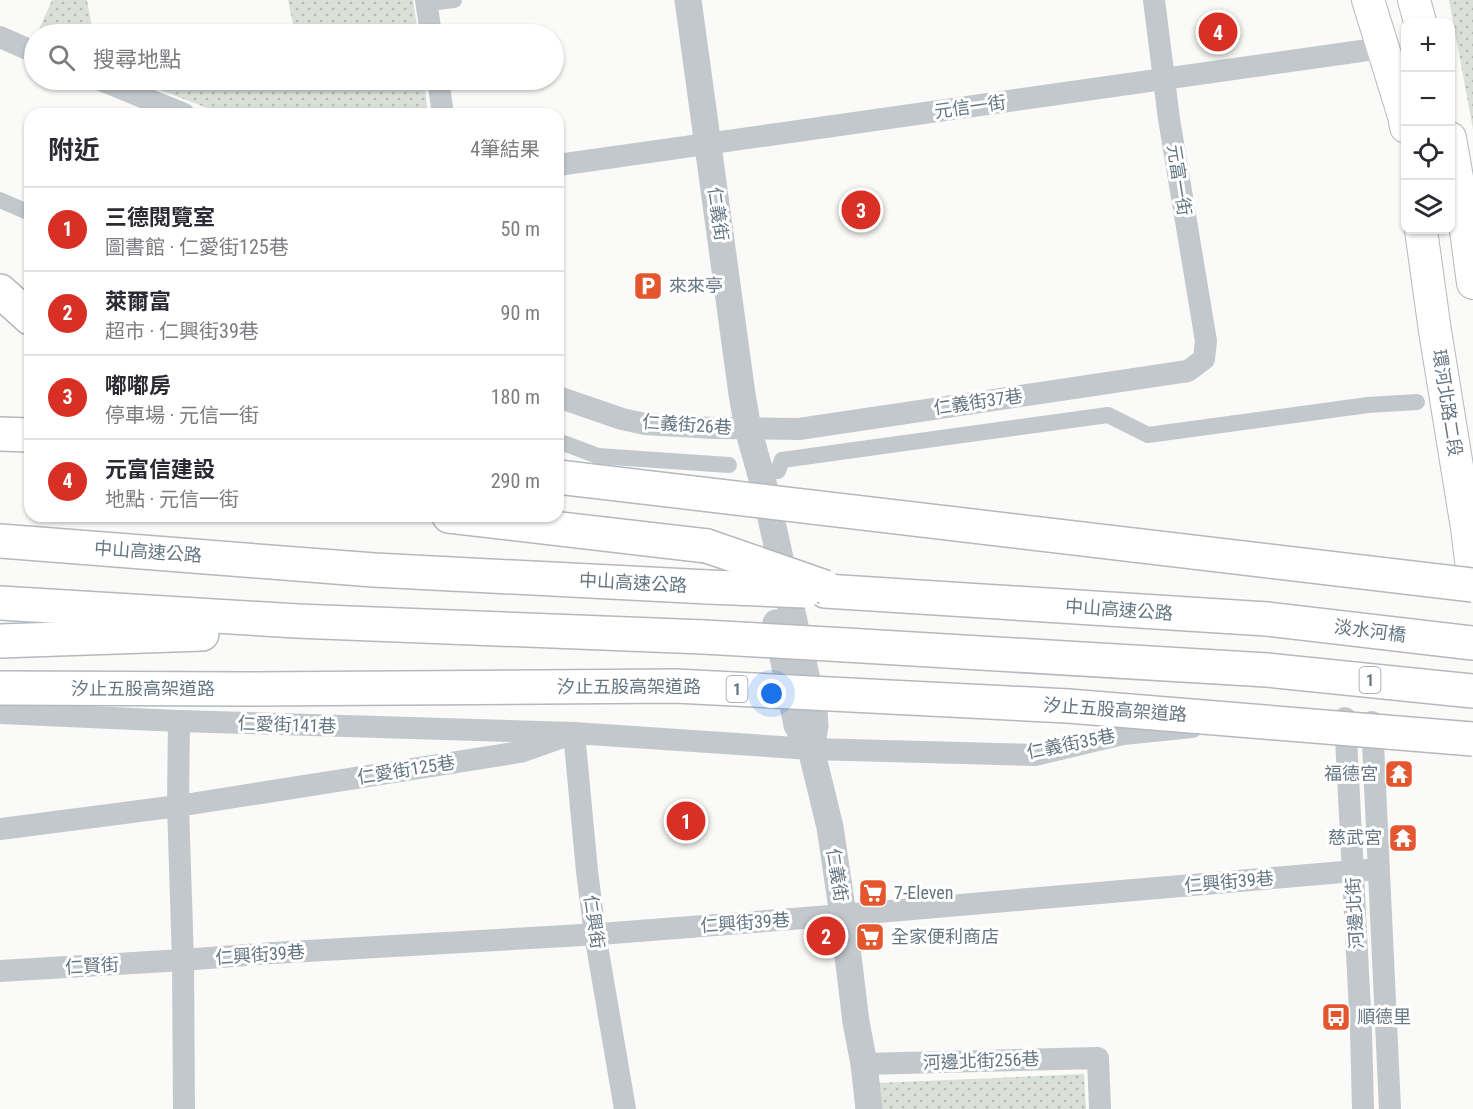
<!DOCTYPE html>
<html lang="zh-TW">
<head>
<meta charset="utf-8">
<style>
  body { margin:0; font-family:"Roboto Condensed","Noto Sans TC",sans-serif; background:#f7f7f7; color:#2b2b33 }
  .controls { position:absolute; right:18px; top:18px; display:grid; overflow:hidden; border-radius:12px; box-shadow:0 2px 4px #0004 }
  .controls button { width:54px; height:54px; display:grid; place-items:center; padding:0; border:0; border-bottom:2px solid #e1e1e2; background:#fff; color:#2b2b33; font:30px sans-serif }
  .you { position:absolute; left:772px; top:694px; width:21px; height:21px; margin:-15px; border:4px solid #fff; border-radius:50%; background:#1a73e8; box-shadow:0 0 0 9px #1a73e833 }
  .badge { display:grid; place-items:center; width:39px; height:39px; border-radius:50%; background:#d93025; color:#fff; font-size:20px; font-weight:700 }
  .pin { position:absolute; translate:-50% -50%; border:3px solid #fff; box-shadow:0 2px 6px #0006 }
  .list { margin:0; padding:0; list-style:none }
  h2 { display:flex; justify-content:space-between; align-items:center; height:78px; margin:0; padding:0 24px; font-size:26px }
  h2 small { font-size:20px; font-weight:400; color:#7c7c81 }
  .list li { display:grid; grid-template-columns:39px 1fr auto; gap:18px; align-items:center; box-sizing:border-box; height:84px; padding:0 24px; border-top:2px solid #e1e1e2 }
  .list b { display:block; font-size:22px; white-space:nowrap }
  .list p { margin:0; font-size:20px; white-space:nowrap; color:#7c7c81 }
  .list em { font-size:20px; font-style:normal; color:#7c7c81 }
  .icon { flex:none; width:33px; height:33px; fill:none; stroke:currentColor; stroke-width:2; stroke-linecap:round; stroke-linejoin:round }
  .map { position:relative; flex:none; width:1473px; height:1109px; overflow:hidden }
  .search { position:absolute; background:#fff; box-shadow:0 2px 4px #0004; left:24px; top:24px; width:540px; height:66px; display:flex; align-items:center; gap:15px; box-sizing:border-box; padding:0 21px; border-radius:33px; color:#7c7c81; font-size:22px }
  .panel { position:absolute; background:#fff; box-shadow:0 2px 4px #0004; left:24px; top:108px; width:540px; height:414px; border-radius:18px }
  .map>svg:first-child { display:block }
  .grass { fill:url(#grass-dots) }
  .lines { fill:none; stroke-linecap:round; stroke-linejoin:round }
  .secondary-casing { stroke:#b3babf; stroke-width:34 }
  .motorway-casing { stroke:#b4b9bd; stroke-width:36 }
  .pedestrian { stroke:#c3c8cc; stroke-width:16 }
  .minor { stroke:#c3c8cc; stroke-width:22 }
  .tertiary { stroke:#c3c8cc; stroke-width:27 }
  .secondary { stroke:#fff; stroke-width:32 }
  .motorway { stroke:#fff; stroke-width:33 }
  .motorway-bridge-casing { stroke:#b4b9bd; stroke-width:36; stroke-linecap:butt }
  .motorway-bridge { stroke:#fff; stroke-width:33 }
  .labels { text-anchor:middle; stroke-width:6; stroke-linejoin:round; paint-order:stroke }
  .shield { fill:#fff; stroke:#939fa8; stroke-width:1.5 }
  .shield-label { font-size:16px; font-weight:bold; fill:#657683 }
  .street-label { font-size:18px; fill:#657683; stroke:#fff }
  .poi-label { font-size:18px; fill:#657683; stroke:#fff; text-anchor:start }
</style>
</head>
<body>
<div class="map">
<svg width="1473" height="1109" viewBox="0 0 1473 1109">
  <defs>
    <pattern id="grass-dots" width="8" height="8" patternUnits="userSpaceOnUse" patternTransform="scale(1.5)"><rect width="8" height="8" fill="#dadfd7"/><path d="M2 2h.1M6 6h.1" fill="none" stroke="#b4b9b4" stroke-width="1.8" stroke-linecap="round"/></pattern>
  </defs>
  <rect width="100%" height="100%" fill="#fafaf8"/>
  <g class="grass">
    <path d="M52,0H87L92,28L99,34H37Z"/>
    <path d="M288,0H413L418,34H295Z"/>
    <path d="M1449,0H1473V129Z"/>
    <path d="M134,80H424L428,114H223Z"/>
    <path d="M1084,1074L1086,1109H881L878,1083Z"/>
  </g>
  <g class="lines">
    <g class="secondary-casing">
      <g id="secondary">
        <path d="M1368,0L1404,116L1406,127"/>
        <path d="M1414,0L1420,22"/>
        <path d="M1450,138L1465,223L1473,283"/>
        <path d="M1421,230L1435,331L1467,528L1473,576"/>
      </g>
    </g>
    <g class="motorway-casing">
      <g id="motorway">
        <path d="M0,291L30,318"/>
        <path d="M0,434L30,435"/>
        <path d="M449,516L707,546"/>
        <path d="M0,541L374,570L708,587"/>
        <path d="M825,591L1267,619L1473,643"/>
        <path d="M0,603L297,621L704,637"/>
        <path d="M0,641L202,634"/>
        <path d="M846,645L1267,670L1473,691"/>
      </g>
    </g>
    <g class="pedestrian">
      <path d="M437,2L454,0"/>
      <path d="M0,200L30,213"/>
      <path d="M558,441L598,456L729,465"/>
      <path d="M778,471L782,460L1108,415L1148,435L1368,405L1417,402"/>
    </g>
    <g class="minor">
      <path d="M426,0L431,34"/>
      <path d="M0,37L34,52"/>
      <path d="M101,80L184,114"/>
      <path d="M438,80L443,114"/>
      <path d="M558,165L1382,48"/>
      <path d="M558,397L622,419L645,424L714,428L799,429L1188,371L1204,359L1206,341L1169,119L1154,0"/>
      <path d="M0,713L179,721L574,733L587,871L595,934L625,1109"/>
      <path d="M1345,718L1361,1031L1363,1109"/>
      <path d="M179,721L178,806L183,960L184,1109"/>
      <path d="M1372,722L1390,1109"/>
      <path d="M0,829L178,806L520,752L574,733L811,749L1035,755L1123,734L1192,727"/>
      <path d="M0,971L183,960L273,953L600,934L843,915L1378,869"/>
      <path d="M864,1064L1098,1058L1100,1109"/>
    </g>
    <g class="tertiary">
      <path d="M688,0L742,394L748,429L763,482L814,711L815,726L811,749"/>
      <path d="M776,623L797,725L811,749L830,827L843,915L856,1022L864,1064L869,1109"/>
    </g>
    <use href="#secondary" class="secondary"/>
    <use href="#motorway" class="motorway"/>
    <g class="motorway-bridge-casing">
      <g id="motorway-bridge">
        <path d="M558,477C863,511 1168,547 1473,585"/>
        <path d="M707,546L825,587"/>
        <path d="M708,587L805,591"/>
        <path d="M704,637L846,645"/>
        <path d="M0,688L246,689L675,686L1068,706L1473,739"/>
      </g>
    </g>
    <use href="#motorway-bridge" class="motorway-bridge"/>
  </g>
  <defs>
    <g id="parking-square" transform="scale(1.5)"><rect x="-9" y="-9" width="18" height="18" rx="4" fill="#e4572e" stroke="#fff"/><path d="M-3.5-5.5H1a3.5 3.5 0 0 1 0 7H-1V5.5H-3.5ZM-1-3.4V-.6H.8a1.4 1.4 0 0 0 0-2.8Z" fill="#fff"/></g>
    <g id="temple-square" transform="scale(1.5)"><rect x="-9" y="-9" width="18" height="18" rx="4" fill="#e4572e" stroke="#fff"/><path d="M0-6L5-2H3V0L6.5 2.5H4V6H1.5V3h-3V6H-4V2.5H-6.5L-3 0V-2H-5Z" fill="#fff"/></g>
    <g id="supermarket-square" transform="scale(1.5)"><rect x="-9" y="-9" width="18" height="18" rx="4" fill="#e4572e" stroke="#fff"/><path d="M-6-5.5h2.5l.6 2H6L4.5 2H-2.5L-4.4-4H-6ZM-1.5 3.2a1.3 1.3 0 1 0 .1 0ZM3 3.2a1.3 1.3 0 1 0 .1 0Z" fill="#fff"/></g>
    <g id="bus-square" transform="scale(1.5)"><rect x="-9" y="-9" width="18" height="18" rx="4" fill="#e4572e" stroke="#fff"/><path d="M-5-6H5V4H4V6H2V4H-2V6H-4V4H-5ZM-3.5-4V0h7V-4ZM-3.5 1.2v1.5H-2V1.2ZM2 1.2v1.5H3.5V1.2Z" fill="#fff"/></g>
  </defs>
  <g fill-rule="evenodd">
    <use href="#parking-square" x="648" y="286"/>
    <use href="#temple-square" x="1399" y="774"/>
    <use href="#temple-square" x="1403" y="838"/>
    <use href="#supermarket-square" x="873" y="893"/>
    <use href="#supermarket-square" x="870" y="937"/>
    <use href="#bus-square" x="1336" y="1017"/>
  </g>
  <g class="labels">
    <g class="shield">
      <rect x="1359.5" y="667" width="21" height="26" rx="4.5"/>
      <rect x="726.5" y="676" width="21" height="26" rx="4.5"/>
    </g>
    <g class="shield-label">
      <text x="1370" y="686">1</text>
      <text x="737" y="695">1</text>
    </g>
    <g class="street-label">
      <text transform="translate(970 107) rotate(-8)" y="6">元信一街</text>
      <text transform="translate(1179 180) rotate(81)" y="6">元富一街</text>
      <text transform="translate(718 214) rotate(82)" y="6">仁義街</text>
      <text transform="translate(978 402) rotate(-8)" y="6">仁義街37巷</text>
      <text transform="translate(1447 403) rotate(81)" y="6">環河北路二段</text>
      <text transform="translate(687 425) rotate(4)" y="6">仁義街26巷</text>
      <text transform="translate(148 552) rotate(4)" y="6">中山高速公路</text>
      <text transform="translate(633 583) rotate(3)" y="6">中山高速公路</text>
      <text transform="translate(1119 610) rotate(4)" y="6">中山高速公路</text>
      <text transform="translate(1370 631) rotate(7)" y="6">淡水河橋</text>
      <text x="629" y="693">汐止五股高架道路</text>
      <text x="143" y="695">汐止五股高架道路</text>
      <text transform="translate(1115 710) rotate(4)" y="6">汐止五股高架道路</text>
      <text transform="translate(287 725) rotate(2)" y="6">仁愛街141巷</text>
      <text transform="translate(1071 744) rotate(-11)" y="6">仁義街35巷</text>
      <text transform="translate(406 770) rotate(-9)" y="6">仁愛街125巷</text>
      <text transform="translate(837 875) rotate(81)" y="6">仁義街</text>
      <text transform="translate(1229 882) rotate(-5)" y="6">仁興街39巷</text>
      <text transform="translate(1355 913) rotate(-93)" y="6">河邊北街</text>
      <text transform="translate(594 922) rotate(82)" y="6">仁興街</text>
      <text transform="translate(745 923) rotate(-4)" y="6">仁興街39巷</text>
      <text transform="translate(260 955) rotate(-4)" y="6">仁興街39巷</text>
      <text transform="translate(92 966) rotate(-3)" y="6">仁賢街</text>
      <text transform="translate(981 1061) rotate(-2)" y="6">河邊北街256巷</text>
    </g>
    <g class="poi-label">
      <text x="669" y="292">來來亭</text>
      <text x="1378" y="780" text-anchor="end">福德宮</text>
      <text x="1382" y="844" text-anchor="end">慈武宮</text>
      <text x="894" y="899">7-Eleven</text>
      <text x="891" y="943">全家便利商店</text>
      <text x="1357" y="1023">順德里</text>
    </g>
  </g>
</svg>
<div class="controls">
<button>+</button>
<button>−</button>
<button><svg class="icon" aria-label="locate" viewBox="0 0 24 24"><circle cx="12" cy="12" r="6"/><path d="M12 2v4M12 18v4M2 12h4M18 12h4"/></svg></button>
<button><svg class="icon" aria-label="layers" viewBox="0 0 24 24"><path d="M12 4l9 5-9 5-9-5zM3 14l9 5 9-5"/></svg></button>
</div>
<div class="you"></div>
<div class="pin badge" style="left:686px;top:821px">1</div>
<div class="pin badge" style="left:826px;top:936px">2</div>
<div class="pin badge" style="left:861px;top:210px">3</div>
<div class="pin badge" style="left:1218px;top:32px">4</div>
<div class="search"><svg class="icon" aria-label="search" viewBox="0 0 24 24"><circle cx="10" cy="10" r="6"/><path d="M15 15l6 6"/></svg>搜尋地點</div>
<section class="panel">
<h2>附近<small>4筆結果</small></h2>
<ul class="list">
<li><span class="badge">1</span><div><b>三德閱覽室</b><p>圖書館 · 仁愛街125巷</p></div><em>50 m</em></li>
<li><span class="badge">2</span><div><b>萊爾富</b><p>超市 · 仁興街39巷</p></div><em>90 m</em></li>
<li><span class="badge">3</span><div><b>嘟嘟房</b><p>停車場 · 元信一街</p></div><em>180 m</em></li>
<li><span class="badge">4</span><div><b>元富信建設</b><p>地點 · 元信一街</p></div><em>290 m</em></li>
</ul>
</section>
</div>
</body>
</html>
